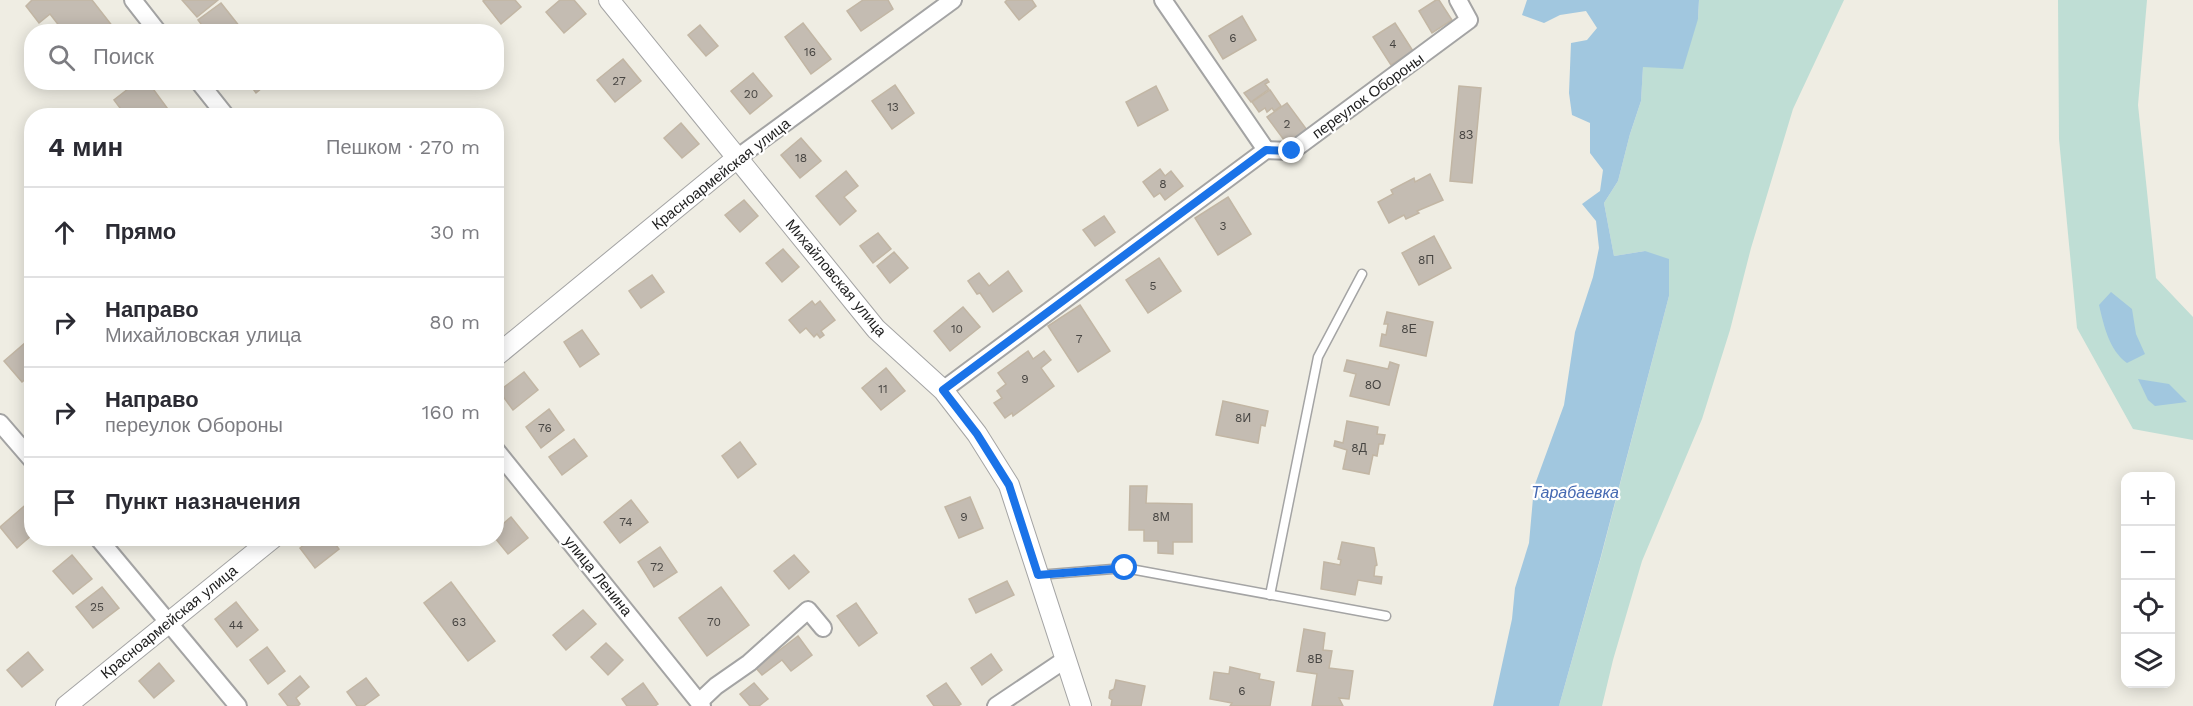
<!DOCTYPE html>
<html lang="ru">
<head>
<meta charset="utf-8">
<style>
  body { margin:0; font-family:"Work Sans",sans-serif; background:#f7f7f7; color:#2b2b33 }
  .controls { position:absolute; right:18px; bottom:18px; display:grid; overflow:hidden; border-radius:12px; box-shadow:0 3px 15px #0003 }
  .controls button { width:54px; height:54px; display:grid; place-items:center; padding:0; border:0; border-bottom:2px solid #e1e1e2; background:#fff; color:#2b2b33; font:30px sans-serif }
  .stop { position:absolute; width:18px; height:18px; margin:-14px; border:4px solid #1a73e8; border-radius:50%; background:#fff }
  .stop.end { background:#1a73e8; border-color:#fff; box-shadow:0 2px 6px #0008 }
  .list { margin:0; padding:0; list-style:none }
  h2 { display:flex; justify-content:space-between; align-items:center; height:78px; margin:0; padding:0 24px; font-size:26px }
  h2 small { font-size:20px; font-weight:400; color:#7c7c81 }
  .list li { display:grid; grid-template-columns:39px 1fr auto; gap:18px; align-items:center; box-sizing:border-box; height:90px; padding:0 24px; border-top:2px solid #e1e1e2 }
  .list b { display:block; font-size:22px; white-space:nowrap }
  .list p { margin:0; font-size:20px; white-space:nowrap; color:#7c7c81 }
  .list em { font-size:20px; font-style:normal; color:#7c7c81 }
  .icon { flex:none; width:33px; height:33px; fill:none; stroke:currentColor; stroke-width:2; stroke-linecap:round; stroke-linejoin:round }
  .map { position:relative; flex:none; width:2193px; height:706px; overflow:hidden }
  .search { position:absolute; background:#fff; box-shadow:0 3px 15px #0003; left:24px; top:24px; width:480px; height:66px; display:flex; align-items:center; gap:15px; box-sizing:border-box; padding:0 21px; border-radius:24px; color:#7c7c81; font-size:22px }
  .panel { position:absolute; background:#fff; box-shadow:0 3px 15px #0003; left:24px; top:108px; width:480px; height:438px; border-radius:24px }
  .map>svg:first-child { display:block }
  .wetland { fill:#bfded5 }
  .water { fill:#a1c7df }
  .building { fill:#c4bcb2; stroke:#c2b6a4; stroke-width:1.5 }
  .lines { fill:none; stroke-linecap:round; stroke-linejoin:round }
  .service-casing { stroke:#a4a4a4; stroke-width:11 }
  .minor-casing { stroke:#a4a4a4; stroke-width:20 }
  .tertiary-casing { stroke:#a4a4a4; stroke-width:22 }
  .service { stroke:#fff; stroke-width:8 }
  .minor { stroke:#fff; stroke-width:16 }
  .tertiary { stroke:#fff; stroke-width:20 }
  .route { stroke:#1a73e8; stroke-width:8 }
  .labels { text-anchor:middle; stroke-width:4.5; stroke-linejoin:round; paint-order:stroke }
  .number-label { font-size:12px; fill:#474542 }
  .street-label { font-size:15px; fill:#1d1d1d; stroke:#fff }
  .water-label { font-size:16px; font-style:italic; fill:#4569b2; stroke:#fff }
</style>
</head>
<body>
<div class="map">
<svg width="2193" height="706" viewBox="0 0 2193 706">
  <rect width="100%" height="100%" fill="#efede3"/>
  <g class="wetland">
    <path d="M1699,0H1844L1793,109L1751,248L1730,330L1702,419L1642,561L1613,660L1602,706H1559L1601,557L1669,296L1645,251L1614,256L1604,203L1618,181L1630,134L1641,101L1643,66L1698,19Z"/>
    <path d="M2058,0H2147L2138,105L2156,278L2193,317V440L2133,429L2077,328L2059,139Z"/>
  </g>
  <g class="water">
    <path d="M1527,0H1699L1698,19L1683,69L1643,67L1641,101L1630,134L1618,181L1604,203L1614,256L1645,251L1669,259V296L1601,556L1559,706H1493L1512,619L1515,588L1529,543L1534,487L1564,405L1575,332L1593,277L1599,248L1596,221L1582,204L1600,191L1603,170L1590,153V123L1572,115L1569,93L1571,43L1587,40L1597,28L1586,11L1560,15L1544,23L1522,15Z"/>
    <path d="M2111,292L2132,309L2136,334L2145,354L2127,363C2109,350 2104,326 2099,305Z"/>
    <path d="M2138,379L2169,384L2187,402L2155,406L2148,400Z"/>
  </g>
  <g class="building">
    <path d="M32,0H92L117,32H64L50,14L39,23L26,6Z"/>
    <path d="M182,0H218L197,17Z"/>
    <path d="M485,0H515L521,7L501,24L483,1Z"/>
    <path d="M560,0H574L586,14L564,33L546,12Z"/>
    <path d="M863,0H888L893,9L861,31L847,11Z"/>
    <path d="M1007,0H1032L1036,6L1019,20L1005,2Z"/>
    <path d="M1436,0H1439L1452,20L1432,33L1419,11Z"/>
    <path d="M221,3L240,27L235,32H207L198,20Z"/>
    <path d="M1242,16L1256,40L1223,59L1209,36Z"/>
    <path d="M803,23L831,59L811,74L785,37Z"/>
    <path d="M1395,23L1413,51L1391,65L1373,37Z"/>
    <path d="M700,25L718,46L706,56L688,35Z"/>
    <path d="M623,59L641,81L615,102L597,80Z"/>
    <path d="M753,73L772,96L750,114L731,91Z"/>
    <path d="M1267,79L1269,82L1265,84L1269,89L1251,102L1244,93Z"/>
    <path d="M137,82H148L173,116H126L114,100Z"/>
    <path d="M248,82H269L256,93Z"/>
    <path d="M895,85L914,113L892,129L872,101Z"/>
    <path d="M1156,86L1168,110L1138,126L1126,102Z"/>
    <path d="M1459,86L1481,88L1472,183L1450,181Z"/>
    <path d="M1270,90L1281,106L1274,111L1272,108L1267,112L1265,108L1259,112L1252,102Z"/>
    <path d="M1287,103L1307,130L1287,144L1267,117Z"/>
    <path d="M681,123L699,144L682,158L664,138Z"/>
    <path d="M801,138L821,161L800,178L781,155Z"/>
    <path d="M1160,169L1165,176L1171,171L1183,186L1165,200L1160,193L1154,197L1143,182Z"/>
    <path d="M846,171L858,186L844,197L856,211L840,225L816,196Z"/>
    <path d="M1430,174L1443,200L1417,211L1419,213L1406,219L1404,215L1389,223L1378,202L1393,194L1391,190L1414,178L1415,182Z"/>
    <path d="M1228,197L1251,234L1218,255L1195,218Z"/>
    <path d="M744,200L758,216L740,232L725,215Z"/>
    <path d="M1104,216L1115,232L1095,246L1083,230Z"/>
    <path d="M878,233L891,249L873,263L860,246Z"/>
    <path d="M1434,236L1451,268L1419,285L1402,253Z"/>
    <path d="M783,249L799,267L782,282L766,263Z"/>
    <path d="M894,252L908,268L890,283L877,266Z"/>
    <path d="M1159,258L1181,291L1148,313L1126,280Z"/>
    <path d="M1008,271L1022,291L993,312L980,293L977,294L968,281L979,273L989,286Z"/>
    <path d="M652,275L664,292L641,308L629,291Z"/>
    <path d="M812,301L815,305L820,301L835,320L821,331L824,335L820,338L817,334L814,337L806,328L800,333L789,320Z"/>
    <path d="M1080,305L1110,351L1078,372L1048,326Z"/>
    <path d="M963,307L980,327L950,351L934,331Z"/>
    <path d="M1387,312L1433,322L1426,356L1380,346L1382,334L1386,335L1388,324H1384Z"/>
    <path d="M582,330L599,354L580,367L564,342Z"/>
    <path d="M32,337V374L22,382L4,361Z"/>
    <path d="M1028,351L1033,359L1044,351L1051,360L1041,368L1054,386L1013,416L1012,413L1005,418L994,403L1002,398L997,391L1006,384L998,373Z"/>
    <path d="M1347,360L1388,369L1390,362L1399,365L1389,405L1350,396L1356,374L1344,371Z"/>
    <path d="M886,368L905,391L881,410L862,388Z"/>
    <path d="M524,372L538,390L513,410L499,391Z"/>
    <path d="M1223,401L1268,411L1265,426L1261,425L1258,443L1216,435Z"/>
    <path d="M549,409L564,430L541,448L526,427Z"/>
    <path d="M1347,421L1378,427L1377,434L1385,435L1383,444H1379L1377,456L1373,455L1369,474L1343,469L1347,450L1334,446L1335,441L1343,443Z"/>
    <path d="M574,439L587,456L562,475L549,457Z"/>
    <path d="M740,442L756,464L738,478L722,456Z"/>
    <path d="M1130,486H1147L1146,503L1192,504V542H1173V554L1158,553V541H1144V530H1129Z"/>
    <path d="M970,497L983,528L959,538L945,507Z"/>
    <path d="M631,500L648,522L620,543L604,522Z"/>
    <path d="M30,501L32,535L17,548L0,527Z"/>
    <path d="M511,517L528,538L508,554L495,538H496V530Z"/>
    <path d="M312,538H331L339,549L315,568L300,548Z"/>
    <path d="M1342,542L1374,548L1377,565L1375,566L1374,576L1382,577L1381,584L1358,580L1355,595L1321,589L1324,562L1340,565L1341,560L1338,559Z"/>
    <path d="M660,547L677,572L654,587L638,562Z"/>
    <path d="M72,555L92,579L73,594L53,571Z"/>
    <path d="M794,555L809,572L789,589L774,571Z"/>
    <path d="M1007,581L1014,595L976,613L969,599Z"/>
    <path d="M451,582L495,641L468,661L424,603Z"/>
    <path d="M102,587L119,608L93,628L76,607Z"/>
    <path d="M721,587L749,625L707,656L679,618Z"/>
    <path d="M236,602L258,630L237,647L215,619Z"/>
    <path d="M856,603L877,633L859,646L837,616Z"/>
    <path d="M583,610L596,624L566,650L553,635Z"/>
    <path d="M1304,629L1325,633L1323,650L1332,651L1329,668L1353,671L1349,699L1339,698L1343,706H1312L1317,674L1297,671Z"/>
    <path d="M798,636L812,655L791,671L782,660L762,675L756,668Z"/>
    <path d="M606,643L623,660L608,675L591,657Z"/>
    <path d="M267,647L285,671L268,684L250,660Z"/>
    <path d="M28,652L43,670L22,687L7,670Z"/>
    <path d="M991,654L1002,670L982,685L971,668Z"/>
    <path d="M159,663L174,681L154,698L139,681Z"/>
    <path d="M1230,667L1260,674L1259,679L1274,682L1270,706H1230L1232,703L1210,699L1214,672L1229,674Z"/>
    <path d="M300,676L309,687L296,698L300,704L298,706H288L279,694Z"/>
    <path d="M366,678L379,695L364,706H357L347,692Z"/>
    <path d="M1116,680L1145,686L1141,706H1111L1112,700L1109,698L1110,691L1114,689Z"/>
    <path d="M643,683L658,704L655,706H627L622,699Z"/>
    <path d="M754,683L768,699L759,706H750L740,694Z"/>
    <path d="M946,683L961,704L958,706H934L927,696Z"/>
  </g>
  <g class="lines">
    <g class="service-casing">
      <g id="service">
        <path d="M1038,575L1125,568L1386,616"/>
        <path d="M1270,595L1318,357L1362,274"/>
      </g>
    </g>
    <g class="minor-casing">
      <g id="minor">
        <path d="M133,0L158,32"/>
        <path d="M1163,0L1266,150"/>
        <path d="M199,82L226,116"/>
        <path d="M737,158L953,0"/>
        <path d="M943,390L1266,150L1292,151L1469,20L1458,0"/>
        <path d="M0,423L32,460"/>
        <path d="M496,450L702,706"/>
        <path d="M98,538L238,706"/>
        <path d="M699,702L716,686L749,663L808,610L823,628"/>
        <path d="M996,706L1066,659"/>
      </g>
    </g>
    <g class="tertiary-casing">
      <g id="tertiary">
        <path d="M609,0L876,329L943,390L977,434L1009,485L1081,706"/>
        <path d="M496,356L737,158"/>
        <path d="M66,706L273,538"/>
      </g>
    </g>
    <use href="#service" class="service"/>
    <use href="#minor" class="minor"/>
    <use href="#tertiary" class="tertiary"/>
  </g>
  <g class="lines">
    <path class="route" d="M1125,568L1038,575L1009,485L977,434L943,390L1266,150L1292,151"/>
  </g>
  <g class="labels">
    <g class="number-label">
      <text x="1233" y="42">6</text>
      <text x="1393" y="48">4</text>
      <text x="810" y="56">16</text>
      <text x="619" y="85">27</text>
      <text x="751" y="98">20</text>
      <text x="893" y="111">13</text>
      <text x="1287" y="128">2</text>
      <text x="1466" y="139">8З</text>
      <text x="801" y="162">18</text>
      <text x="1163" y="188">8</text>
      <text x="1223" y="230">3</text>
      <text x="1426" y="264">8П</text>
      <text x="1153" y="290">5</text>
      <text x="957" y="333">10</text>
      <text x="1409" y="333">8Е</text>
      <text x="1079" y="343">7</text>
      <text x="1025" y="383">9</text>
      <text x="1373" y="389">8О</text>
      <text x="883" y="393">11</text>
      <text x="1243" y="422">8И</text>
      <text x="545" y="432">76</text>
      <text x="1359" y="452">8Д</text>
      <text x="964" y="521">9</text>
      <text x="1161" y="521">8М</text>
      <text x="626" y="526">74</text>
      <text x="657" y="571">72</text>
      <text x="97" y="611">25</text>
      <text x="459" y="626">63</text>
      <text x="714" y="626">70</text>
      <text x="236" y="629">44</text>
      <text x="1315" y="663">8В</text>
      <text x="1242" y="695">6</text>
    </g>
    <g class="street-label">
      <text transform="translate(1368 96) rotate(-36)" y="5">переулок Обороны</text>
      <text transform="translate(721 174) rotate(-38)" y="5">Красноармейская улица</text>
      <text transform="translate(836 278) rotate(50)" y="5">Михайловская улица</text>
      <text transform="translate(598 576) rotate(51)" y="5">улица Ленина</text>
      <text transform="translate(169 622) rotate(-39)" y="5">Красноармейская улица</text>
    </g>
    <g class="water-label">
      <text x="1575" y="498">Тарабаевка</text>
    </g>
  </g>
</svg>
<div class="controls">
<button>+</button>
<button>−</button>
<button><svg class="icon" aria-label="locate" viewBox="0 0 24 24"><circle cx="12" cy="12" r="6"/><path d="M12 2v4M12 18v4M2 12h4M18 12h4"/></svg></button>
<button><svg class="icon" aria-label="layers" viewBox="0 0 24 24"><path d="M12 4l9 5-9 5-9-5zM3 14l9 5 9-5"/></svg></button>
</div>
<div class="stop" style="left:1125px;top:568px"></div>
<div class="stop end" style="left:1292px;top:151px"></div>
<div class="search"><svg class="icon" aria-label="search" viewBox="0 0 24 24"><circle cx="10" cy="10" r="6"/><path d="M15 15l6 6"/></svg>Поиск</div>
<section class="panel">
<h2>4 мин<small>Пешком · 270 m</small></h2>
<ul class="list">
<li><svg class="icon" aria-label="ahead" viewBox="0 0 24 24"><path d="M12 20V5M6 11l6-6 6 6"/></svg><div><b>Прямо</b></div><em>30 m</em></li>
<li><svg class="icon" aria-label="right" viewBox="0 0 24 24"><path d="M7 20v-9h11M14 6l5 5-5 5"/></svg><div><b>Направо</b><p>Михайловская улица</p></div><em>80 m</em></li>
<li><svg class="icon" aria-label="right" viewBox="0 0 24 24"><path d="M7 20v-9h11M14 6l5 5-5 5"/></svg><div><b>Направо</b><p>переулок Обороны</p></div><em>160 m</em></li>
<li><svg class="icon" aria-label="arrive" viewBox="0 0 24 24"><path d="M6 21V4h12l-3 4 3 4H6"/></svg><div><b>Пункт назначения</b></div></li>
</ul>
</section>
</div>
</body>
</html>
